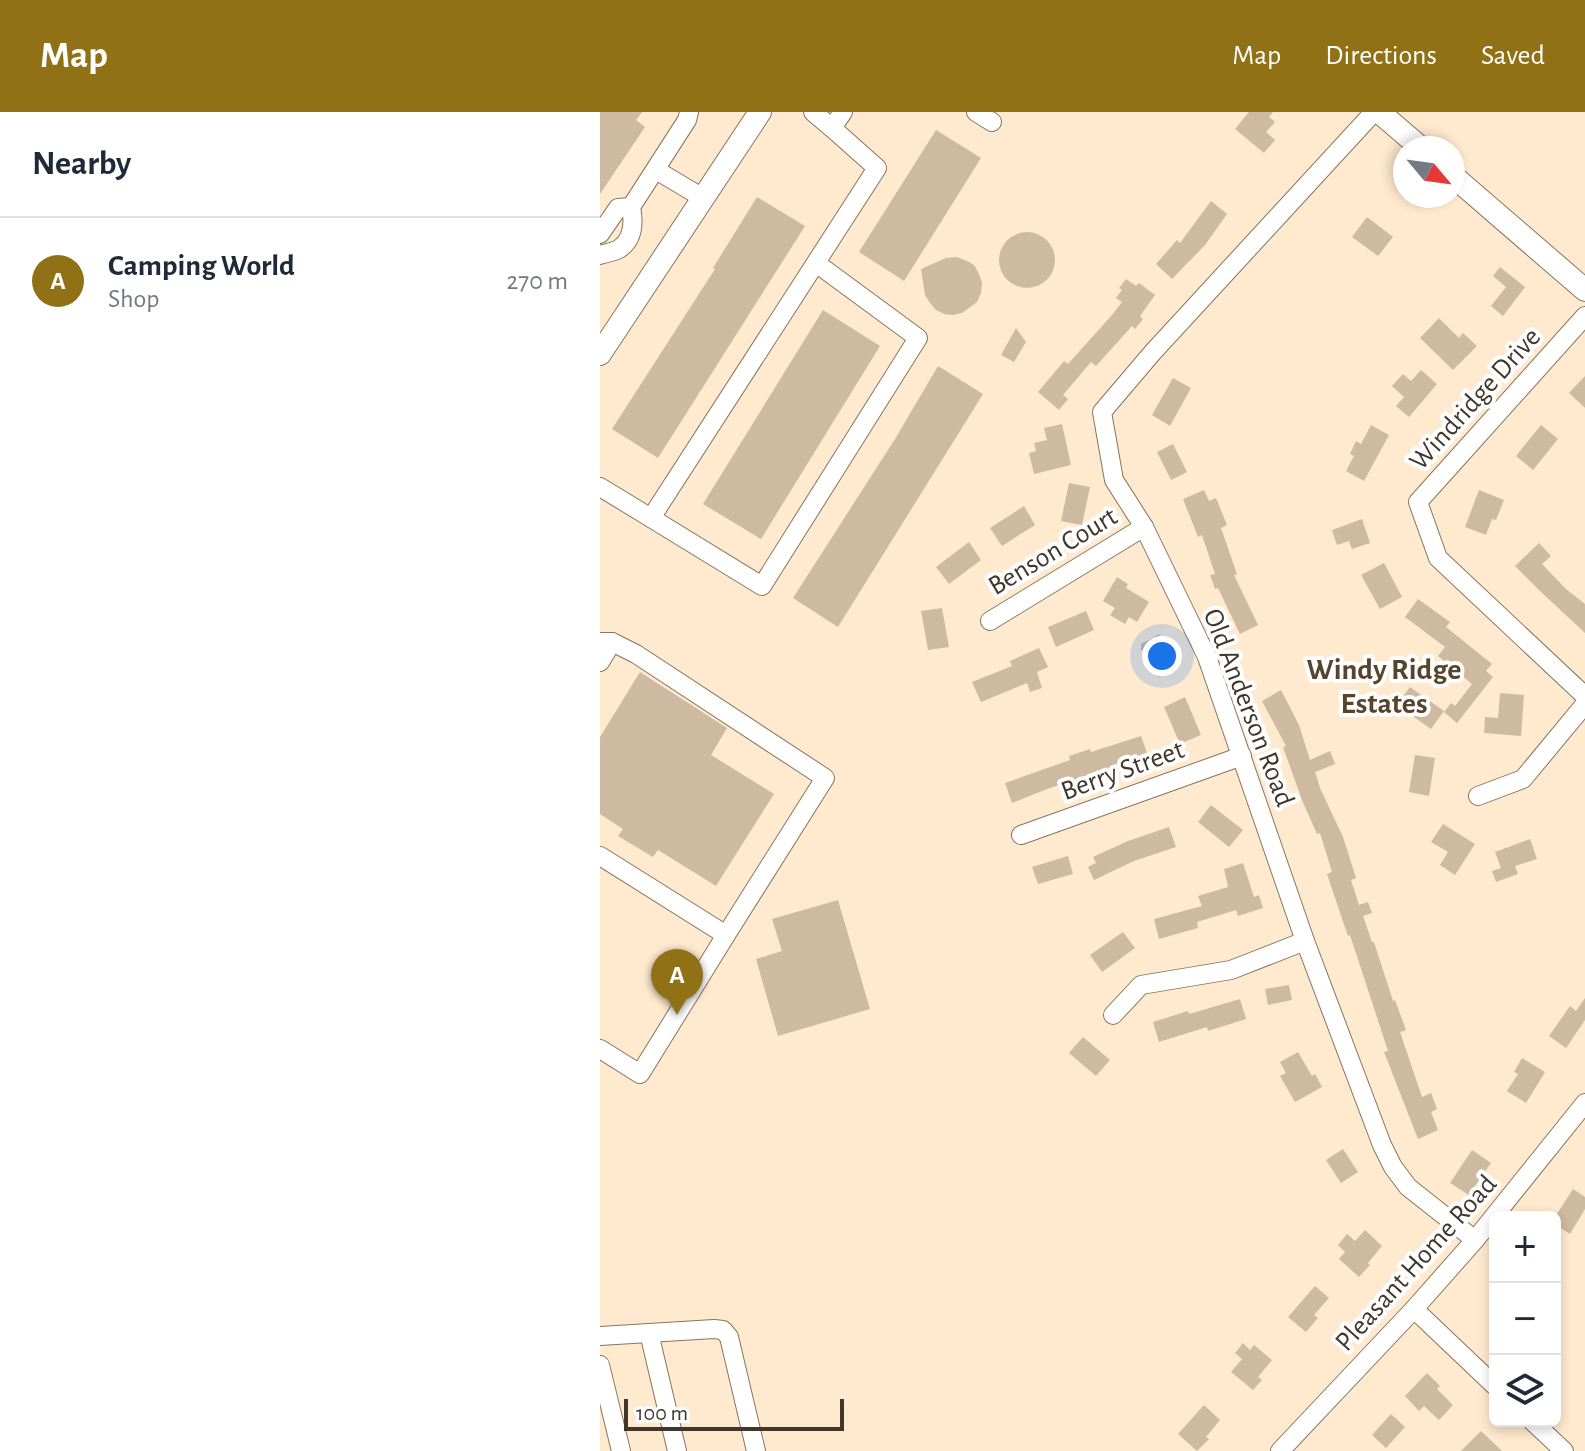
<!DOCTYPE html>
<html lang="en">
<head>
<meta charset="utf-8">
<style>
  body { margin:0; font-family:"Alegreya Sans",sans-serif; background:#f2f2f3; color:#1f2937 }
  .controls { position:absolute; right:24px; bottom:24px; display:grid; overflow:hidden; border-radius:12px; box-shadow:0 4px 12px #0003 }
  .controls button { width:72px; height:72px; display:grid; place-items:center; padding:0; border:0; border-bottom:2px solid #e0e1e3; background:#fff; color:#1f2937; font:40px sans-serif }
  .compass { position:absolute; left:793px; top:24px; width:72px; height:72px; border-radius:50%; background:#fff; box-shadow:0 4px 12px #0003; rotate:119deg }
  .scale { position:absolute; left:24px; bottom:20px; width:220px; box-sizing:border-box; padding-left:8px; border:4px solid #3f372c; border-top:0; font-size:22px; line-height:28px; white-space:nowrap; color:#3f372c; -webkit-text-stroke:6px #fff; paint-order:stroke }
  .you { position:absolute; left:562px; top:544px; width:28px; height:28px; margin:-20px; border:6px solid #fff; border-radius:50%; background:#1a73e8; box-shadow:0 0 0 12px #1a73e833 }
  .badge { display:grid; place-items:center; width:52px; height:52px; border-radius:50%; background:#907116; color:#fff; font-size:26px; font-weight:700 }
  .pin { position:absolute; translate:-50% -66px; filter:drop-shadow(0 2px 4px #0008) }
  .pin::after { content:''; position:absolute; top:42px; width:28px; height:24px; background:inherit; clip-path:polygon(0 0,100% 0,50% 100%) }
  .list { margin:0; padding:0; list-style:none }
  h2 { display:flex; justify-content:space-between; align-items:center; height:104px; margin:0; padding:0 32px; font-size:34px }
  h2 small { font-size:26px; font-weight:400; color:#747a83 }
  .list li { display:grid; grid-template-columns:52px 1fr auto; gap:24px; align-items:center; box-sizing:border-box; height:128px; padding:0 32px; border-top:2px solid #e0e1e3 }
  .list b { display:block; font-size:30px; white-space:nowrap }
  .list p { margin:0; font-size:26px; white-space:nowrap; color:#747a83 }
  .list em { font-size:26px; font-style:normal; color:#747a83 }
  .icon { flex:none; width:44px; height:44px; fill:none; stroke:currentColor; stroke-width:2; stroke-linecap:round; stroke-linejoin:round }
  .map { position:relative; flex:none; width:985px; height:1339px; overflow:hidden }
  header { display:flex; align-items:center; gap:48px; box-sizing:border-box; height:112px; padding:0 40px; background:#907116; color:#fff }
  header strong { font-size:38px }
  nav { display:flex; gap:44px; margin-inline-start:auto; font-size:28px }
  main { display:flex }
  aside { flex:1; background:#fff }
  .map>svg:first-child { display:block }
  .building { fill:#cebaa0 }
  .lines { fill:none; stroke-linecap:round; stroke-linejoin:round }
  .minor-casing { stroke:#87755c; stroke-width:20 }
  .major-casing { stroke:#87755c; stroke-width:24 }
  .minor { stroke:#fff; stroke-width:18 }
  .major { stroke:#fff; stroke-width:22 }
  .labels { text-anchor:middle; stroke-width:8; stroke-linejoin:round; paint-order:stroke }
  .street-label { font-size:28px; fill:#3f372c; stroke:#fff }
  .neighbourhood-label { font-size:30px; font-weight:bold; fill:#55452d; stroke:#fff }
</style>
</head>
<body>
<header>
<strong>Map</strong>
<nav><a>Map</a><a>Directions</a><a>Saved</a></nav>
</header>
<main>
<aside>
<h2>Nearby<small></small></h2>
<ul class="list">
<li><span class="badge">A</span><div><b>Camping World</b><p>Shop</p></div><em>270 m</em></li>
</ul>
</aside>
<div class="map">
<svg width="985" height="1339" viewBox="0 0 985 1339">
  <rect width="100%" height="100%" fill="#ffeacf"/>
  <g class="building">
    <path d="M0,0H42L36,8L45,15L0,82Z"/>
    <path d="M649,0H673L669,5L675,10L666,20L675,28L664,41L635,17Z"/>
    <path d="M336,18L381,46L304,169L259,140Z"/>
    <path d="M157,85L205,114L58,346L12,317L115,157L113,156Z"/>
    <path d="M611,89L627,102L605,133L572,167L556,152L577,128L580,131Z"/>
    <path d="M767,105L793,125L778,144L752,125Z"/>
    <circle cx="427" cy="148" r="28"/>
    <path d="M356,145L365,148L374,153L379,162L382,171L381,181L377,190L362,201L353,203L344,202L336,198L330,191L325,183L321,157L346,146Z"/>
    <path d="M900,155L925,175L903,204L891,194L906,175L893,164Z"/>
    <path d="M526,167L536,174L539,171L555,183L540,204L543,207L535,217L532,214L496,254L491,250L463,283L468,287L459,298L438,280L464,249L468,252L512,203L522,190L516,186L522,178L519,176Z"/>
    <path d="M223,198L280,234L161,427L103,392Z"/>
    <path d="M839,206L859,226L863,221L877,234L853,258L820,226Z"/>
    <path d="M416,216L426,230L414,250L401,243Z"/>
    <path d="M338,254L383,282L238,515L193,486L295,327Z"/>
    <path d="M821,258L837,272L809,305L796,294L804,285L792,274L803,262L811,269Z"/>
    <path d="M985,264V296L969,281Z"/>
    <path d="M573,266L591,276L570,314L552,303Z"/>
    <path d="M462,312L471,353L434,362L429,341L436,339L434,331L447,328L444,316Z"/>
    <path d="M771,313L789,323L764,369L746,359L754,344L750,342L756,329L761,332Z"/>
    <path d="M941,313L958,327L933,358L916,344Z"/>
    <path d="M573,332L587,360L571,368L557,340Z"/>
    <path d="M469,371L490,375L482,413L461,409Z"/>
    <path d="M604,378L609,389L616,386L627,413L621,416L637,462L634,463L658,513L640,522L618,476L615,477L610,463L615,462L602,423L598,425L583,387Z"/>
    <path d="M879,378L904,388L896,408L892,407L886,423L865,415Z"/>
    <path d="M424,394L435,413L402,434L390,416Z"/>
    <path d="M762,407L770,431L752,437L749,429L737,433L732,418Z"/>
    <path d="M369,430L381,448L349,472L336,455Z"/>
    <path d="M939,431L951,444L942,452L966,477L985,492V521L940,479L915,454Z"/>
    <path d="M784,451L802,485L780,497L761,463Z"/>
    <path d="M517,465L528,472L526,476L549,490L537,510L529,505L525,512L510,503L515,496L503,489Z"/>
    <path d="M818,487L850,510L846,515L892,552L886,559L893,565L857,611L844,600L851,591L855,594L872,572L838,544L845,535L805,505Z"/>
    <path d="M342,496L349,535L328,538L321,499Z"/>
    <path d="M486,499L494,518L456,535L448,515Z"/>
    <path d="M559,522L577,554L558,565L541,537V532Z"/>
    <path d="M439,536L448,555L437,560L442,576L430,580L427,571L381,590L372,570L412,554L410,549Z"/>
    <path d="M40,560L127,616L111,643L174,682L116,774L58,738L53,745L18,724L23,717L0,702V625Z"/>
    <path d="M810,575L844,599L831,617L797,593Z"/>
    <path d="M681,578L699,613L710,648L730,639L735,652L715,660L720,676L743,725L756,766L751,768L759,793L768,790L772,801L763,804L772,830H774L793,889L795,888L806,918L800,920L822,985L831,981L837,997L831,1000L838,1018L818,1027L784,940L788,939L750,823L748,824L731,774L727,762L732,760L720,721L717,722L702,688L683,635L686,634L662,589Z"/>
    <path d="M900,581L924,583L921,624L884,621L885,605L898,606Z"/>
    <path d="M585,585L601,623L580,632L564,595Z"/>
    <path d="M541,624L548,644L447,677L412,691L405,671L470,648L469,644L490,637L491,640Z"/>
    <path d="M815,643L835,646L829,684L809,680Z"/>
    <path d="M611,693L643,718L629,735L598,710Z"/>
    <path d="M843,712L875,732L855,763L840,753L848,740L831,730Z"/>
    <path d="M569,715L576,735L534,749L494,768L488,755L496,751L493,745L528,729Z"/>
    <path d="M930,727L937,747L915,754L918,762L896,770L892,759L901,756L895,740Z"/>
    <path d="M468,744L473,762L438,772L432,755Z"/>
    <path d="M643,751L654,785L659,783L663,796L638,804L636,798L597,810L598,816L559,827L554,807L602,794L598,784L628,775L624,757Z"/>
    <path d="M238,788L270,897L178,924L156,847L182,839L172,807Z"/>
    <path d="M523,820L535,836L502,860L490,843Z"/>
    <path d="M689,873L692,888L668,893L665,877Z"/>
    <path d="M985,886V908L966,936L949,924L970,894L976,899Z"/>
    <path d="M640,887L646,907L608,919L607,915L559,930L553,910L588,899L589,902Z"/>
    <path d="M483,925L510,948L496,964L469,941Z"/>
    <path d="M698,940L712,964L715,962L722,975L695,990L680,964L686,961L680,950Z"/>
    <path d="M922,946L945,960L926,991L907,979L918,962L914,960Z"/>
    <path d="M743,1037L758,1060L741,1071L726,1048Z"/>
    <path d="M872,1038L891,1051L869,1083L850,1071Z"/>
    <path d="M973,1077L985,1085V1097L970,1122L955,1112V1105Z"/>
    <path d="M765,1118L782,1134L768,1151L770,1153L759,1165L739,1147L745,1140L738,1133L747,1122L755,1129Z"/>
    <path d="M715,1174L729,1186L714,1203L718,1206L706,1220L688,1205Z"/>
    <path d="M643,1231L650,1238L654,1233L672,1248L658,1265L662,1268L653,1278L631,1260L642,1247L635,1241Z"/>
    <path d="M827,1261L840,1274L837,1277L853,1293L839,1308L824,1294L819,1299L805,1284Z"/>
    <path d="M604,1293L620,1308L606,1325L609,1327L597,1339L578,1322Z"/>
    <path d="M791,1302L805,1315L786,1336L772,1323Z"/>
    <path d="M881,1319L902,1339H861Z"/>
  </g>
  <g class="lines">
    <g class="minor-casing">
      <g id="minor">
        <path d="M213,0L232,16L243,0"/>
        <path d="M376,0L392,10"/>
        <path d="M774,0L553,240L502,300L514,368L544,415L607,545L705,829L782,1033L793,1055L808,1075L875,1128"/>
        <path d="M56,58L103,86"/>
        <path d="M0,122L18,96L31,95"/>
        <path d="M0,143C5,141 14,140 19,137C34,127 34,110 31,95L87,8L89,0"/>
        <path d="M216,151L318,226L162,474L51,406L277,56L232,16"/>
        <path d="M985,204L818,390L838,446L985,584"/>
        <path d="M0,375L51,406"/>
        <path d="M390,509L544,415"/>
        <path d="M0,530H12L36,542L225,666L126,823L0,744"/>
        <path d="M0,550L12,530"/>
        <path d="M878,684L923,667L985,592"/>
        <path d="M421,723L642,644"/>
        <path d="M513,903L541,873L631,858L705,829"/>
        <path d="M0,937L40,962L126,823"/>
        <path d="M814,1197L895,1274"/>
        <path d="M49,1221L77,1339"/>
        <path d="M0,1224L114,1217L123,1218L129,1225L156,1339"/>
        <path d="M0,1253L21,1339"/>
        <path d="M932,1309L964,1339"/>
        <path d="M680,1339L814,1197L875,1128L985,991"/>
      </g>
    </g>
    <g class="major-casing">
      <g id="major">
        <path d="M779,0L821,36"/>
        <path d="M853,64L985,178"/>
        <path d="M0,242L160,0"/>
      </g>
    </g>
    <use href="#minor" class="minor"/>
    <use href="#major" class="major"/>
  </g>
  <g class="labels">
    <g class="street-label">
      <text transform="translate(874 286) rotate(-48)" y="10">Windridge Drive</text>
      <text transform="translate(452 438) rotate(-31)" y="10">Benson Court</text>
      <text transform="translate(650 595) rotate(69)" y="10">Old Anderson Road</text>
      <text transform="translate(522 657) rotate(-20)" y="10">Berry Street</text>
      <text transform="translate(815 1150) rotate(-48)" y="10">Pleasant Home Road</text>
    </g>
    <g class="neighbourhood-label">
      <text x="784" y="567">Windy Ridge<tspan x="784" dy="34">Estates</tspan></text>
    </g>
  </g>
</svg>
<div class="controls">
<button>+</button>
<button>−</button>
<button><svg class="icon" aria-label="layers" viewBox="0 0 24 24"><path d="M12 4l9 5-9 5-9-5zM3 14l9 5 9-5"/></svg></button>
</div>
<svg class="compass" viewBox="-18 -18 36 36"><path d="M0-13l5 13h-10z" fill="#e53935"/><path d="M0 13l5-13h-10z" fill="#747a83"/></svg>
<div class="scale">100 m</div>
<div class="you"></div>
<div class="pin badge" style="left:77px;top:903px">A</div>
</div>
</main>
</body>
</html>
